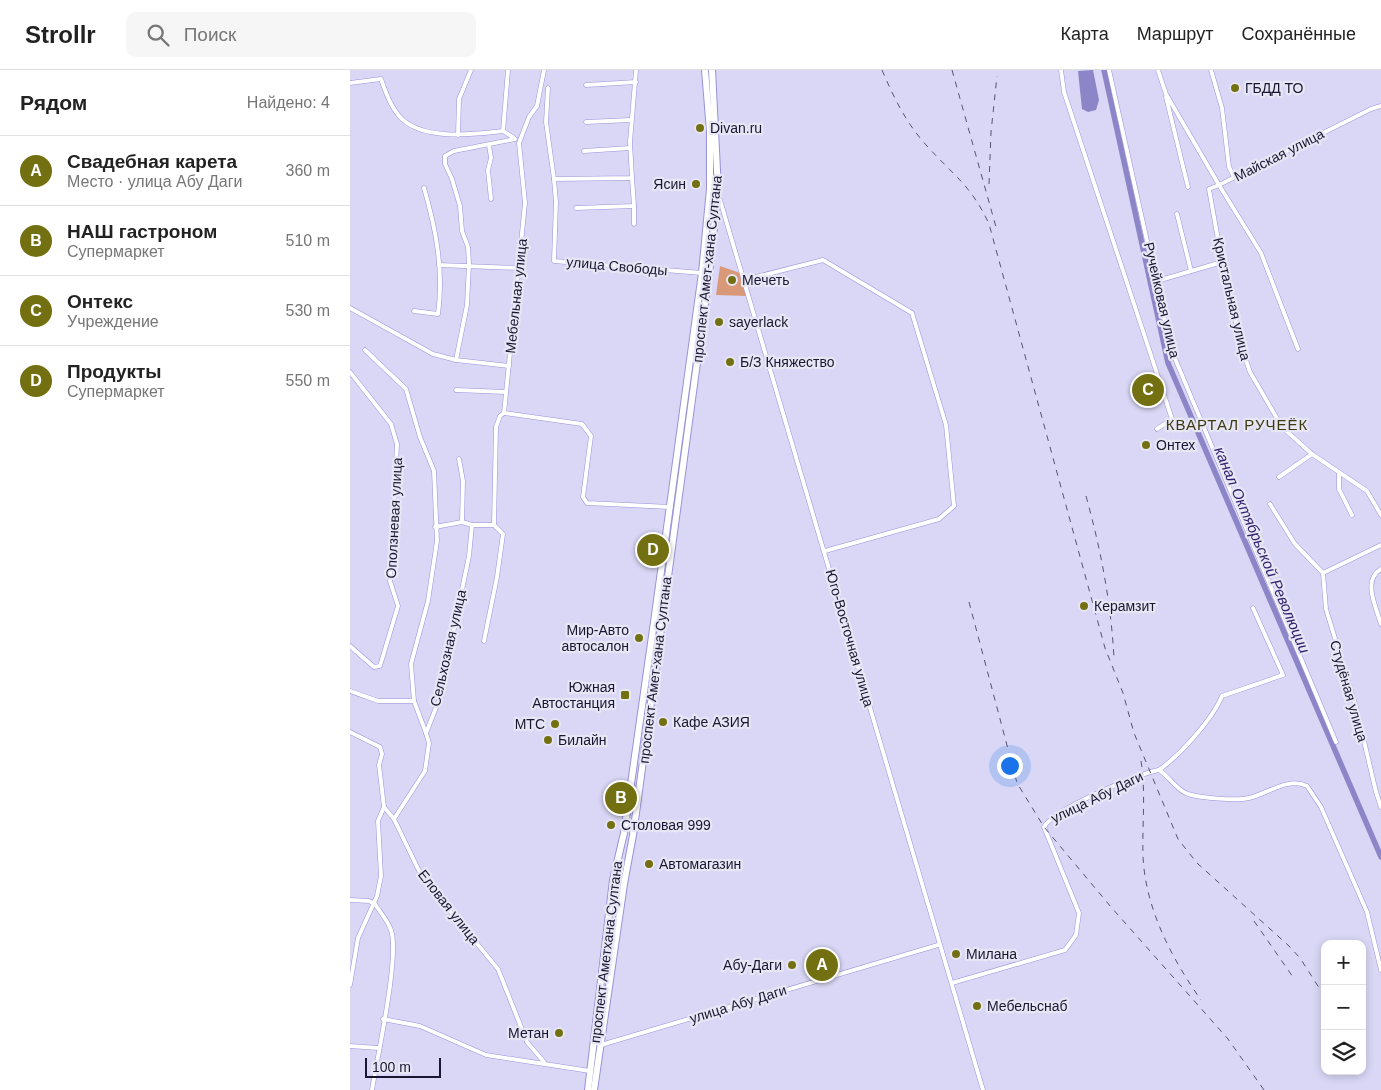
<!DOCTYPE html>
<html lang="ru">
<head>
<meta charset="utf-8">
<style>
  body { margin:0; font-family:Helvetica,sans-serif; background:#f6f6f6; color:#222 }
  .controls { position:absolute; right:15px; bottom:15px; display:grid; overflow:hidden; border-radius:10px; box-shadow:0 2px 8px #0003 }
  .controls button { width:45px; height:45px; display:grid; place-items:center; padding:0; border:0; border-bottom:1px solid #e0e0e0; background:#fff; color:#222; font:25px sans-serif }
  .scale { position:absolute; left:15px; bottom:12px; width:76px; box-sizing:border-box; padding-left:5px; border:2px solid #1a1631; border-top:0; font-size:14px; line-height:18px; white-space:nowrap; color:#1a1631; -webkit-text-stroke:4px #e7e6f5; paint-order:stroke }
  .you { position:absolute; left:659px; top:695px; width:18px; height:18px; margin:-12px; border:4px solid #fff; border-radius:50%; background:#1a73e8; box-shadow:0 0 0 8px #1a73e833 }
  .badge { display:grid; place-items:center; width:32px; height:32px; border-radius:50%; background:#737012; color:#fff; font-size:16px; font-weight:700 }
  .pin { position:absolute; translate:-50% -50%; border:2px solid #fff; box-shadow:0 1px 5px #0006 }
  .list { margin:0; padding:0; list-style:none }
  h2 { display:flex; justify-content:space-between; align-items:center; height:65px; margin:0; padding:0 20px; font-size:21px }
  h2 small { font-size:16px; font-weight:400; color:#767676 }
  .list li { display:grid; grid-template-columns:32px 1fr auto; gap:15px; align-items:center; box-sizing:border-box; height:70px; padding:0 20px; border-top:1px solid #e0e0e0 }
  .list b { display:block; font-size:19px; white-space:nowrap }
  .list p { margin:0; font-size:16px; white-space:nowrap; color:#767676 }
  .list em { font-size:16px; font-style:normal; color:#767676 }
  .icon { flex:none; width:28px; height:28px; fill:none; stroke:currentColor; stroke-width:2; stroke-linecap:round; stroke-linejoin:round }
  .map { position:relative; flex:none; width:1031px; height:1020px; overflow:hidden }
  header { display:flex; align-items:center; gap:30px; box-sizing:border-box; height:70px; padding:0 25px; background:#fff; border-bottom:1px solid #e0e0e0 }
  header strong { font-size:24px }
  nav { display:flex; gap:28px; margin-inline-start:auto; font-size:18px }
  .search { width:350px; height:45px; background:#f6f6f6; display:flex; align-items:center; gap:12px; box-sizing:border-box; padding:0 18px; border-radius:10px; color:#767676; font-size:19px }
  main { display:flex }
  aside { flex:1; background:#fff }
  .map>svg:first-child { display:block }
  .green { fill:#d99978 }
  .water { fill:#8c85c7 }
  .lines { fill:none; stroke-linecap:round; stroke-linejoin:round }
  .canal { stroke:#8c85c7; stroke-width:5.5 }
  .street-casing { stroke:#9992d9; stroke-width:5 }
  .primary-casing { stroke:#9992d9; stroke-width:8 }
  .street { stroke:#fff; stroke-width:4 }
  .primary { stroke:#fff; stroke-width:6 }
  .rail { stroke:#57536f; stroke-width:1; stroke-dasharray:6 6; stroke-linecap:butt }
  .poi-dot { fill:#737012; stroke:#e7e6f5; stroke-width:2 }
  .labels { text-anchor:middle; stroke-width:4.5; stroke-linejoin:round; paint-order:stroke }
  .poi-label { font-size:14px; fill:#1a1631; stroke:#e7e6f5; text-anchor:start }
  .street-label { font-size:14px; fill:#1a1631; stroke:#e7e6f5 }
  .neighbourhood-label { font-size:15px; letter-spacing:1px; fill:#3b3a11; stroke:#e7e6f5 }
  .water-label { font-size:15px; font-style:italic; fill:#33206e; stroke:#e7e6f5 }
</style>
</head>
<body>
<header>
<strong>Strollr</strong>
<div class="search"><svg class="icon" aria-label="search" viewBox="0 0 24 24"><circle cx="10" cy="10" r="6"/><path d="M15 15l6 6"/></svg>Поиск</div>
<nav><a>Карта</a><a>Маршрут</a><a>Сохранённые</a></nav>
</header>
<main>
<aside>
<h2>Рядом<small>Найдено: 4</small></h2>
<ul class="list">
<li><span class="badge">A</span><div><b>Свадебная карета</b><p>Место · улица Абу Даги</p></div><em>360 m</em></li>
<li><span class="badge">B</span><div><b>НАШ гастроном</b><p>Супермаркет</p></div><em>510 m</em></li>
<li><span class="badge">C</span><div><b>Онтекс</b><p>Учреждение</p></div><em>530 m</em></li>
<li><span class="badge">D</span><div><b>Продукты</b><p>Супермаркет</p></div><em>550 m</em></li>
</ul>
</aside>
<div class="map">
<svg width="1031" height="1020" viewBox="0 0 1031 1020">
  <rect width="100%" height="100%" fill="#d9d7f5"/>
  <path class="green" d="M370,196L390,203L396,226L366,225Z"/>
  <path class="water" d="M743,0L749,30L746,40L738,42L732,39L728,1Z"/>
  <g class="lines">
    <path class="canal" d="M754,0L818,293L1031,787"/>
    <g class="street-casing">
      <g id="street">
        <path d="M158,0L153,61L164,68"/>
        <path d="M286,0L280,72L282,108L204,109L206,132L204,191L352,203"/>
        <path d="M711,0L714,22L822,349L807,359"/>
        <path d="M759,0L821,279L986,672"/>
        <path d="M808,0L816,24L869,115L1021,39L1031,36"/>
        <path d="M861,0L872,38L879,97L884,107"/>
        <path d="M0,13L31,9C36,23 41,38 52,49C76,71 124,64 153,61"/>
        <path d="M236,15L286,12"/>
        <path d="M198,18L196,52L204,109"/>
        <path d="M816,27L838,117"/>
        <path d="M236,52L281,50"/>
        <path d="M108,65L109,29L121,0"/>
        <path d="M139,75L141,88L138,100L141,129"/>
        <path d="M234,81L280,78"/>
        <path d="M360,119L370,130L633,1020"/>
        <path d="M284,136V154"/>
        <path d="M226,138L284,136L282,108"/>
        <path d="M827,144L841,201"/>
        <path d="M89,195L169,198"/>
        <path d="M394,210L473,190L562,243L596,355L604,436L589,449L475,481"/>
        <path d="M807,211L872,192"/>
        <path d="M0,238L83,284L106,290L159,296"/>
        <path d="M64,241L88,244C94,201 86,159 74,118"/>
        <path d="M948,279L911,183L869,115L859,119L872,192L893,282L900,302L932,357L962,384L1017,421L1031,445"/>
        <path d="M15,280L56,319L70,367L84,401L87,471L78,531L61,594L64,631L76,663"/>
        <path d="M106,290L117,235L119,194L118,177L112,161L110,136L102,109L95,94V86L104,81L165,69"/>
        <path d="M0,302L41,354L47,374L40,511L48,536L30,596L24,597L0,576"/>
        <path d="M106,320L156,322"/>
        <path d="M154,343L232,354L241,366L233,427L237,433L320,437"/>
        <path d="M109,389L113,411L112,452"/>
        <path d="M989,404V419L1002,445"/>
        <path d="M929,407L962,384"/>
        <path d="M920,434L945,474L973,503L976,539L1006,637L1026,722L1031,737"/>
        <path d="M144,455L146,357L150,346L154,343L175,133L169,73L179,47L187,36L194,0"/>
        <path d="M85,457L112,452L122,455H144L153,464L147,507L134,571"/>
        <path d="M1031,499C1012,510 1026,537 1031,554"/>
        <path d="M973,503L1031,475"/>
        <path d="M0,621L28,631H64"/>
        <path d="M0,662L30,677L32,684L29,695L34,737L44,749L72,807L148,899L177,972L194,992"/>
        <path d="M809,700C830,685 862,650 872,626L933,605L903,538"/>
        <path d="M44,749L75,701L79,673L76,663L89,630L119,486L122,455"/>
        <path d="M0,830L19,831L25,834"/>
        <path d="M602,913L715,880L726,865L729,843L694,757C704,739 787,704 809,700C820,707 826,720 838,724C851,728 886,731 899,728C919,723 938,707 957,716L971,737L1017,842L1031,900"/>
        <path d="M0,915L8,868L27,826L31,806L28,751L34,737"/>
        <path d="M33,949L70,956L136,985L240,1001"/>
        <path d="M245,972L251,975L588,875"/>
        <path d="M0,976L28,978"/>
        <path d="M22,1020C27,988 50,886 41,860C38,851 30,842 25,834"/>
      </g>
    </g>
    <g class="primary-casing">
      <g id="primary">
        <path d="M238,1020L263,810L274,763L304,552L352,203L360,119V61L355,0"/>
        <path d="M244,1020L274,814L283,765L359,204L368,120L362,0"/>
      </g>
    </g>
    <use href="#street" class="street"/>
    <use href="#primary" class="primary"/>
    <g class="rail">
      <path d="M532,0C544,28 556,53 577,76C604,106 621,115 639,154L755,578L773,623L784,663L828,769L847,793L939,876L950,888L975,927"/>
      <path d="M602,0L646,157"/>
      <path d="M639,114L641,62L647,6"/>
      <path d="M736,426C751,480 761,533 764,588"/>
      <path d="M619,532L667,713L694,757L761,837L878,969L914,1020"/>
      <path d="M791,691C796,722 792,755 793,786C795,838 822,889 851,930"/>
      <path d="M904,851L945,910"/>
    </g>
  </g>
  <g class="poi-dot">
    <circle cx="885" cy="18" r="5"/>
    <circle cx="350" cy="58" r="5"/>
    <circle cx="346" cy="114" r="5"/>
    <circle cx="382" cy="210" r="5"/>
    <circle cx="369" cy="252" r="5"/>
    <circle cx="380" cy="292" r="5"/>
    <circle cx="796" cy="375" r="5"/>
    <circle cx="734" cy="536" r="5"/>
    <circle cx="289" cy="568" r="5"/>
    <rect x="270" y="620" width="10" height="10" rx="2.5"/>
    <circle cx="313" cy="652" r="5"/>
    <circle cx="205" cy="654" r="5"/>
    <circle cx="198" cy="670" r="5"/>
    <circle cx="261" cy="755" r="5"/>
    <circle cx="299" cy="794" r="5"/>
    <circle cx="606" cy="884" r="5"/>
    <circle cx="442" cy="895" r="5"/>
    <circle cx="627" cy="936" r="5"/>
    <circle cx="209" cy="963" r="5"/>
  </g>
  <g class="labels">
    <g class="poi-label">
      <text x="895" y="23">ГБДД ТО</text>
      <text x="360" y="63">Divan.ru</text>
      <text x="336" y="119" text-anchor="end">Ясин</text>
      <text x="392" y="215">Мечеть</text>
      <text x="379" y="257">sayerlack</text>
      <text x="390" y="297">Б/З Княжество</text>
      <text x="806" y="380">Онтех</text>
      <text x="744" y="541">Керамзит</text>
      <text x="279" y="565" text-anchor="end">Мир-Авто<tspan x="279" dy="16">автосалон</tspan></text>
      <text x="265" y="622" text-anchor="end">Южная<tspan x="265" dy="16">Автостанция</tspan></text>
      <text x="323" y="657">Кафе АЗИЯ</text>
      <text x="195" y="659" text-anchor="end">МТС</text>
      <text x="208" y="675">Билайн</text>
      <text x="271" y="760">Столовая 999</text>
      <text x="309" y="799">Автомагазин</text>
      <text x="616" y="889">Милана</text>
      <text x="432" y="900" text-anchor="end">Абу-Даги</text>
      <text x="637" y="941">Мебельснаб</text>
      <text x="199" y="968" text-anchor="end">Метан</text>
    </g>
    <g class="street-label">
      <text transform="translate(929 85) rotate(-27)" y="5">Майская улица</text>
      <text transform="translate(267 196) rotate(5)" y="5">улица Свободы</text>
      <text transform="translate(357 199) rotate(-84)" y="5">проспект Амет-хана Султана</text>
      <text transform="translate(166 226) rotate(-84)" y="5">Мебельная улица</text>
      <text transform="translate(882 229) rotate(77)" y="5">Кристальная улица</text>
      <text transform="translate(812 230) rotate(77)" y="5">Ручейковая улица</text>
      <text transform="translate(44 448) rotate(-87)" y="5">Оползневая улица</text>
      <text transform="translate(500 568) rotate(74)" y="5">Юго-Восточная улица</text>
      <text transform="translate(98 578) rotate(-77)" y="5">Сельхозная улица</text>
      <text transform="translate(305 600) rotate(-83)" y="5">проспект Амет-хана Султана</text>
      <text transform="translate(999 621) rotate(74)" y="5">Студёная улица</text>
      <text transform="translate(747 727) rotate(-26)" y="5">улица Абу Даги</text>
      <text transform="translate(99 837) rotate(52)" y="5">Еловая улица</text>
      <text transform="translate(256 882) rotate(-83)" y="5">проспект Аметхана Султана</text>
      <text transform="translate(388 934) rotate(-17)" y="5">улица Абу Даги</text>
    </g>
    <g class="neighbourhood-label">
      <text x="887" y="360">КВАРТАЛ РУЧЕЁК</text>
    </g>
    <g class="water-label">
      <text transform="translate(912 480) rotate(67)" y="5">канал Октябрьской Революции</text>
    </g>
  </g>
</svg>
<div class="controls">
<button>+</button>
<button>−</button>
<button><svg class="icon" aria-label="layers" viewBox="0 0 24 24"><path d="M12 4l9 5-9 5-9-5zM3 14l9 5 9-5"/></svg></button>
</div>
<div class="scale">100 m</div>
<div class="you"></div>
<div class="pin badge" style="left:472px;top:895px">A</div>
<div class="pin badge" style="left:271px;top:728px">B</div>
<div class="pin badge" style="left:798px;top:320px">C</div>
<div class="pin badge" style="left:303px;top:480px">D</div>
</div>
</main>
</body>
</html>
